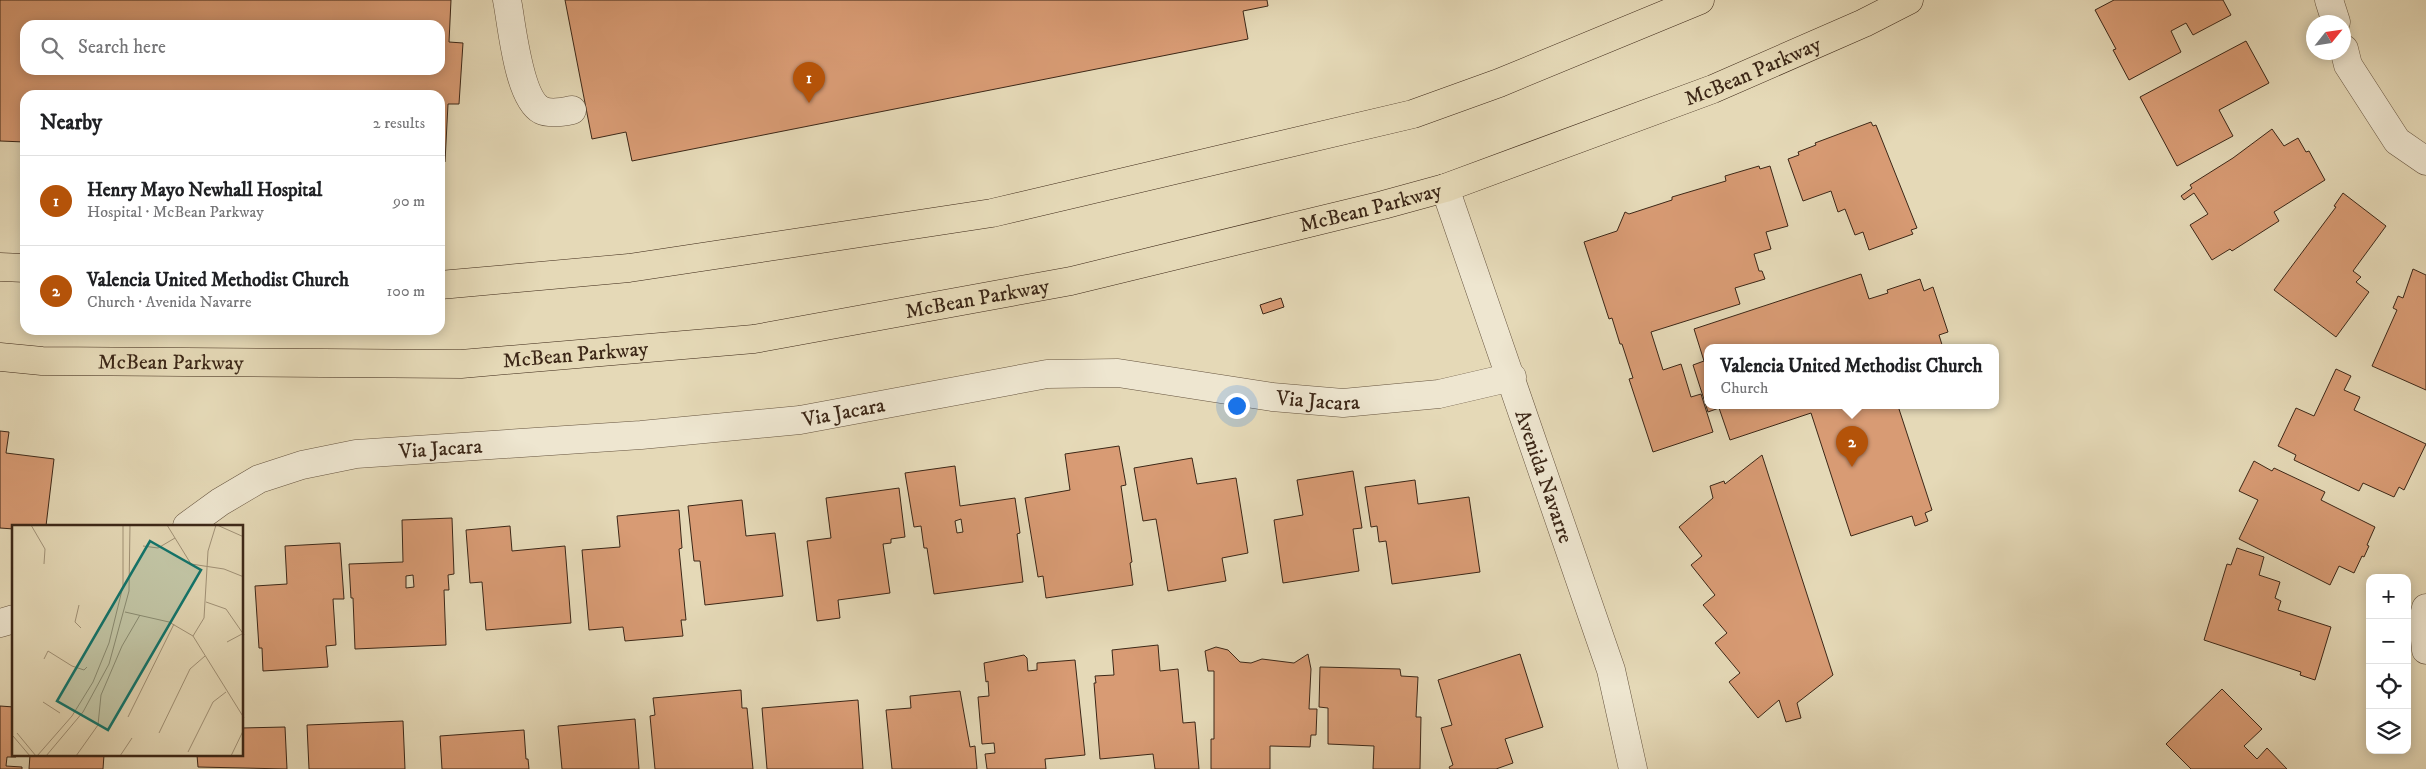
<!DOCTYPE html>
<html lang="en">
<head>
<meta charset="utf-8">
<style>
  body { margin:0; font-family:"IM FELL DW Pica",serif; background:#f6f6f6; color:#202124 }
  .controls { position:absolute; right:15px; bottom:15px; display:grid; overflow:hidden; border-radius:10px; box-shadow:0 2px 12px #0003 }
  .controls button { width:45px; height:45px; display:grid; place-items:center; padding:0; border:0; border-bottom:1px solid #e0e0e0; background:#fff; color:#202124; font:25px sans-serif }
  .compass { position:absolute; left:2306px; top:15px; width:45px; height:45px; border-radius:50%; background:#fff; box-shadow:0 2px 12px #0003; rotate:60deg }
  .you { position:absolute; left:1236px; top:405px; width:18px; height:18px; margin:-12px; border:4px solid #fff; border-radius:50%; background:#1a73e8; box-shadow:0 0 0 8px #1a73e833 }
  .badge { display:grid; place-items:center; width:32px; height:32px; border-radius:50%; background:#b45309; color:#fff; font-size:16px; font-weight:700 }
  .pin { position:absolute; translate:-50% -41px; filter:drop-shadow(0 1px 2px #0008) }
  .pin::after { content:''; position:absolute; top:26px; width:18px; height:15px; background:inherit; clip-path:polygon(0 0,100% 0,50% 100%) }
  .popup { position:absolute; left:1704px; top:344px; width:295px; height:65px; box-sizing:border-box; display:grid; place-content:center; border-radius:10px; background:#fff; filter:drop-shadow(0 1px 4px #0005); font-size:16px; white-space:nowrap; color:#757577 }
  .popup b { font-size:19px; color:#202124 }
  .popup::after { content:''; position:absolute; left:50%; top:100%; margin-left:-10px; border:10px solid transparent; border-top-color:#fff }
  .list { margin:0; padding:0; list-style:none }
  h2 { display:flex; justify-content:space-between; align-items:center; height:65px; margin:0; padding:0 20px; font-size:21px }
  h2 small { font-size:16px; font-weight:400; color:#757577 }
  .list li { display:grid; grid-template-columns:32px 1fr auto; gap:15px; align-items:center; box-sizing:border-box; height:90px; padding:0 20px; border-top:1px solid #e0e0e0 }
  .list b { display:block; font-size:19px; white-space:nowrap }
  .list p { margin:0; font-size:16px; white-space:nowrap; color:#757577 }
  .list em { font-size:16px; font-style:normal; color:#757577 }
  .icon { flex:none; width:28px; height:28px; fill:none; stroke:currentColor; stroke-width:2; stroke-linecap:round; stroke-linejoin:round }
  .map { position:relative; flex:none; width:2426px; height:769px; overflow:hidden }
  .search { position:absolute; background:#fff; box-shadow:0 2px 12px #0003; left:20px; top:20px; width:425px; height:55px; display:flex; align-items:center; gap:12px; box-sizing:border-box; padding:0 18px; border-radius:15px; color:#757577; font-size:19px }
  .panel { position:absolute; background:#fff; box-shadow:0 2px 12px #0003; left:20px; top:90px; width:425px; height:245px; border-radius:15px }
  .map>svg:first-child { display:block }
  .building { fill:#d89b74; stroke:#3c2717; fill-rule:evenodd }
  .lines { fill:none; stroke-linecap:round; stroke-linejoin:round }
  .minor-casing { stroke:#66543f; stroke-width:29 }
  .major-casing { stroke:#3c2717; stroke-width:29 }
  .minor { stroke:#eee6d0; stroke-width:28 }
  .major { stroke:#e5d9b7; stroke-width:28 }
  .labels { text-anchor:middle; stroke-width:4.5; stroke-linejoin:round; paint-order:stroke }
  .street-label { font-size:21px; fill:#3c2717; stroke:#eee6d0 }
  .inset-road { fill:none; stroke:#a19277; stroke-width:1 }
  .view { fill:#0f766e; fill-opacity:0.15; stroke:#0f766e; stroke-width:2.5 }
  .inset-edge { fill:none; stroke:#3c2717; stroke-width:2.5 }
</style>
</head>
<body>
<div class="map">
<svg width="2426" height="769" viewBox="0 0 2426 769">
  <rect width="100%" height="100%" fill="#e5d9b7"/>
  <filter id="stains"><feTurbulence type="fractalNoise" baseFrequency=".004" numOctaves="4"/><feColorMatrix values="0 0 0 0 .2 0 0 0 0 .09 0 0 0 0 .02 0 0 0 .5 -.17"/></filter>
  <radialGradient id="worn" r=".72"><stop offset=".6" stop-color="#630" stop-opacity="0"/><stop offset="1" stop-color="#630" stop-opacity=".3"/></radialGradient>
  <g class="building">
    <path d="M0,0H451L449,42L463,43L459,104H448L445,162H440V95H25V142L0,141ZM25,25H440V70H25Z"/>
    <path d="M565,0H1267L1268,6L1243,11L1248,39L632,161L626,132L592,139Z"/>
    <path d="M2114,0H2223L2231,15L2193,35L2186,23L2171,31L2181,52L2129,80L2113,50L2116,49L2095,10Z"/>
    <path d="M2246,41L2269,83L2219,110L2233,136L2177,166L2140,97Z"/>
    <path d="M1871,122L1873,126L1876,125L1917,228L1911,230L1913,234L1869,250L1863,232L1855,235L1845,209L1838,212L1831,191L1803,201L1788,159L1799,155L1798,152L1816,145L1815,143Z"/>
    <path d="M2272,129L2284,146L2298,138L2306,152L2309,151L2325,180L2274,212L2279,221L2232,251L2230,249L2212,260L2190,225L2208,214L2194,193L2184,200L2181,196L2192,188L2190,185L2233,158Z"/>
    <path d="M1759,166L1760,169L1770,166L1788,226L1766,232L1771,249L1754,254L1759,271H1762L1765,279L1735,288L1740,304L1651,332L1663,370L1681,364L1691,397L1701,394L1713,432L1653,452L1629,379L1633,378L1622,344H1620L1612,318L1609,319L1584,242L1617,231L1625,212L1629,214L1672,200V197L1726,181L1725,176Z"/>
    <path d="M2343,193L2386,226L2353,271L2361,277L2356,282L2369,292L2336,337L2274,290L2336,207L2334,206Z"/>
    <path d="M2413,269L2426,275V390L2372,366L2397,310L2393,308L2398,296L2403,298Z"/>
    <path d="M1861,274L1869,299L1888,293L1887,290L1920,279L1924,291L1933,287L1948,332L1939,335L1943,348H1708V406H1898L1932,510L1925,513L1928,521L1915,526L1912,516L1851,536L1811,413L1730,440L1719,408L1708,412L1693,365L1704,361L1694,329Z"/>
    <path d="M1281,298L1284,307L1263,314L1260,305Z"/>
    <path d="M2336,369L2351,376L2344,390L2360,397L2354,410L2426,444L2404,490L2399,487L2394,497L2363,483L2359,491L2294,460L2296,455L2278,446L2296,408L2314,416Z"/>
    <path d="M0,431L9,432L6,453L54,459L46,526H14V529L0,528Z"/>
    <path d="M1119,446L1126,485L1121,486L1132,562L1130,563L1133,585L1046,598L1043,576L1038,577L1025,498L1070,490L1065,454Z"/>
    <path d="M1762,455L1833,675L1797,703L1801,718L1786,722L1779,700L1758,718L1729,682L1740,673L1715,643L1727,633L1703,605L1715,595L1691,565L1702,556L1679,527L1713,498L1710,486L1724,481L1725,484Z"/>
    <path d="M1192,458L1197,484L1236,478L1248,553L1222,558L1226,581L1168,591L1156,519L1143,521L1134,468Z"/>
    <path d="M2254,461L2272,471L2274,468L2325,492L2321,500L2375,527L2367,545L2369,546L2364,557L2362,556L2354,573L2339,566L2330,585L2239,539L2258,500L2239,491Z"/>
    <path d="M955,466L960,506L1015,498L1020,533L1017,534L1023,582L934,594L927,548H924L921,526L914,527L905,473ZM961,519L963,532L957,533L955,521Z"/>
    <path d="M1353,471L1362,528L1353,529L1359,571L1283,583L1274,520L1303,515L1297,480Z"/>
    <path d="M1415,480L1418,504L1469,497L1480,572L1392,584L1386,541L1379,542L1377,526L1371,527L1365,487Z"/>
    <path d="M899,488L905,537L891,539V543L883,544L890,593L838,600L840,618L817,621L807,541L831,538L826,498Z"/>
    <path d="M742,500L746,536L775,533L783,596L705,605L700,561H694L688,506Z"/>
    <path d="M679,510L682,548L679,549L686,620H681L683,636L625,641L623,627L589,630L582,550L620,547L617,516Z"/>
    <path d="M452,518L454,574L448,575L449,590H444L446,645L355,649L353,598H351L349,564L403,562L402,520ZM413,575L414,587L406,588V576Z"/>
    <path d="M510,526L512,551L565,546L571,623L486,630L482,582L470,583L466,530Z"/>
    <path d="M340,543L344,599H333L336,645L326,646L328,667L263,671L262,648H259L255,586L287,584L285,546Z"/>
    <path d="M2237,548L2264,557L2259,575L2280,582L2275,598L2281,601L2278,610L2331,627L2315,680L2300,675L2301,672L2204,640L2227,564L2231,565Z"/>
    <path d="M1158,645L1160,671L1178,669L1183,723L1195,722L1199,769H1155L1153,754L1100,759L1094,683H1096L1095,676L1114,675L1112,650Z"/>
    <path d="M1216,647L1228,650L1240,662L1251,663L1262,659L1294,663L1308,654L1311,669L1309,709H1317L1316,735H1311L1310,747L1270,746V769H1211V739H1214V671H1208L1205,651Z"/>
    <path d="M1520,654L1543,727L1505,739L1513,763L1496,769H1450L1449,767L1453,765L1441,728L1452,725L1438,680Z"/>
    <path d="M1024,655L1027,658L1028,671L1037,670V663L1075,660L1085,755L1045,759L1046,769H987L985,754L995,753L994,743L982,744L978,697L989,696L988,681L986,682L984,663Z"/>
    <path d="M1320,667L1400,669L1401,676L1418,677L1416,717H1421L1420,769H1373L1374,746L1328,744V708L1319,707Z"/>
    <path d="M2222,689L2262,729L2244,746L2257,759L2267,748L2287,769H2191L2166,744Z"/>
    <path d="M741,690L742,708H747L753,769H655L650,716L655,715L653,698Z"/>
    <path d="M960,691L970,747L975,746L977,769H892L886,710L911,708L910,696Z"/>
    <path d="M858,700L863,769H767L762,708Z"/>
    <path d="M0,706L14,707V755H17L16,757H7L6,766L22,767V769H0Z"/>
    <path d="M635,719L639,769H562L558,726Z"/>
    <path d="M403,721L405,769H309L307,725Z"/>
    <path d="M285,727L287,769L198,767L197,755H242V728Z"/>
    <path d="M524,730L526,759H528L529,769H442L440,736Z"/>
    <path d="M30,755H104L103,769H29Z"/>
  </g>
  <g class="lines">
    <g class="minor-casing">
      <g id="minor">
        <path d="M507,0C512,25 518,97 541,110C549,114 563,112 572,110"/>
        <path d="M2329,0L2336,22"/>
        <path d="M2344,49L2348,65L2397,141L2426,161"/>
        <path id="s1" d="M1445,188L1611,670L1633,769"/>
        <path id="s2" d="M187,526L220,502L259,479L302,465L356,454L641,435L800,420L1047,374L1118,373L1272,397L1343,403L1439,394L1512,377"/>
        <path d="M2426,608L2423,620L2426,650"/>
        <path d="M0,623L14,619"/>
      </g>
    </g>
    <g class="major-casing">
      <g id="major">
        <path d="M0,267L25,268"/>
        <path d="M440,285L629,268L992,213L1413,114L1499,83L1700,0"/>
        <path id="s3" d="M0,357L42,361L461,364L754,339L1071,281L1383,205L1445,188L1713,89L1864,23L1909,0"/>
      </g>
    </g>
    <use href="#minor" class="minor"/>
    <use href="#major" class="major"/>
  </g>
  <g class="labels">
    <g class="street-label">
      <text dy="7" stroke="none"><textPath href="#s3" startOffset="1792">McBean Parkway</textPath></text>
      <text dy="7" stroke="none"><textPath href="#s3" startOffset="1386">McBean Parkway</textPath></text>
      <text dy="7" stroke="none"><textPath href="#s3" startOffset="982">McBean Parkway</textPath></text>
      <text dy="7" stroke="none"><textPath href="#s3" startOffset="576">McBean Parkway</textPath></text>
      <text dy="7" stroke="none"><textPath href="#s3" startOffset="171">McBean Parkway</textPath></text>
      <text dy="7" stroke="none"><textPath href="#s2" startOffset="1156">Via Jacara</textPath></text>
      <text dy="7" stroke="none"><textPath href="#s2" startOffset="676">Via Jacara</textPath></text>
      <text dy="7" stroke="none"><textPath href="#s2" startOffset="271">Via Jacara</textPath></text>
      <text dy="7" stroke="none"><textPath href="#s1" startOffset="305">Avenida Navarre</textPath></text>
    </g>
  </g>
  <g transform="translate(12 525)">
    <rect width="231" height="231" fill="#e5d9b7"/>
    <path class="inset-road" d="M19,0L33,24L32,39M155,0L179,39L212,44L232,52M205,0L232,12M131,21L146,23L163,13M194,77L214,84L232,110M67,80L63,97L69,103M113,87L157,97L181,111L232,193M181,111L192,93L196,26L204,0M215,117L230,109M32,134L36,126L60,141L72,145L75,142M31,177L48,188M116,192L162,99M5,208L24,231M147,208L178,144L193,131M1,211L18,231M176,227L201,177L214,167M25,231L60,191L81,157L97,118L111,61V0M34,231L71,187L97,139L117,66L118,0M64,231L86,200L89,170L110,121L128,90M108,231L120,213M219,231L232,204"/>
    <path class="view" d="M138,16L189,45L96,205L45,176Z"/>
    <rect width="231" height="231" class="inset-edge"/>
  </g>
  <rect width="100%" height="100%" filter="url(#stains)"/>
  <rect width="100%" height="100%" fill="url(#worn)"/>
</svg>
<div class="controls">
<button>+</button>
<button>−</button>
<button><svg class="icon" aria-label="locate" viewBox="0 0 24 24"><circle cx="12" cy="12" r="6"/><path d="M12 2v4M12 18v4M2 12h4M18 12h4"/></svg></button>
<button><svg class="icon" aria-label="layers" viewBox="0 0 24 24"><path d="M12 4l9 5-9 5-9-5zM3 14l9 5 9-5"/></svg></button>
</div>
<svg class="compass" viewBox="-18 -18 36 36"><path d="M0-13l5 13h-10z" fill="#e53935"/><path d="M0 13l5-13h-10z" fill="#757577"/></svg>
<div class="you"></div>
<div class="pin badge" style="left:809px;top:103px">1</div>
<div class="pin badge" style="left:1852px;top:467px">2</div>
<div class="popup"><b>Valencia United Methodist Church</b>Church</div>
<div class="search"><svg class="icon" aria-label="search" viewBox="0 0 24 24"><circle cx="10" cy="10" r="6"/><path d="M15 15l6 6"/></svg>Search here</div>
<section class="panel">
<h2>Nearby<small>2 results</small></h2>
<ul class="list">
<li><span class="badge">1</span><div><b>Henry Mayo Newhall Hospital</b><p>Hospital · McBean Parkway</p></div><em>90 m</em></li>
<li><span class="badge">2</span><div><b>Valencia United Methodist Church</b><p>Church · Avenida Navarre</p></div><em>100 m</em></li>
</ul>
</section>
</div>
</body>
</html>
